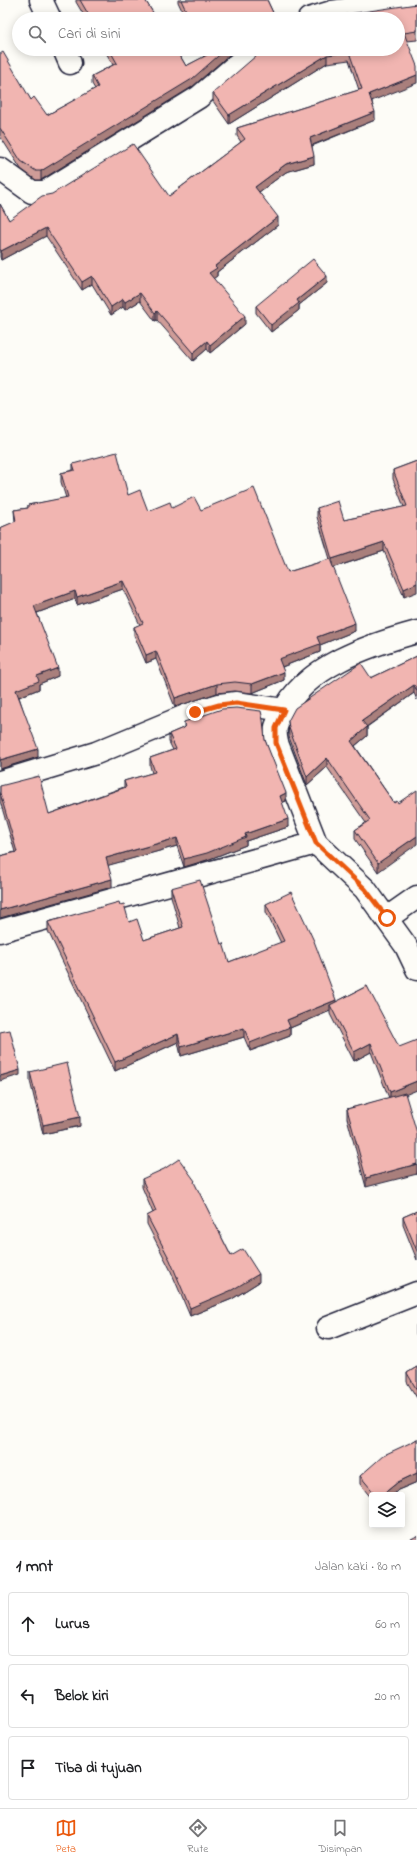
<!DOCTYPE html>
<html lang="id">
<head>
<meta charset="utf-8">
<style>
  body { margin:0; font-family:"Indie Flower",sans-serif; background:#f6f6f6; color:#202124 }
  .controls { position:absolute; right:12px; bottom:12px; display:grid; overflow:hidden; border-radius:4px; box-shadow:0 2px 10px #0003 }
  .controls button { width:36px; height:36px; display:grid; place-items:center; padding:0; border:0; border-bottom:1px solid #e0e0e0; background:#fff; color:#202124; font:20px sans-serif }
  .stop { position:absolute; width:12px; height:12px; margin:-9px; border:3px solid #ea580c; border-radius:50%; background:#fff }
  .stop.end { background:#ea580c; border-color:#fff; box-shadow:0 1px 4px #0008 }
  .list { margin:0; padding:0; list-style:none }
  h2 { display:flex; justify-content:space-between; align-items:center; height:52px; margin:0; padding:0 16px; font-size:17px }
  h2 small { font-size:13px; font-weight:400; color:#757577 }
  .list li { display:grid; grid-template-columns:26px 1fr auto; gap:12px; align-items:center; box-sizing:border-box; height:64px; margin:0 8px 8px; padding:0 8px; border:1px solid #e0e0e0; border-radius:4px }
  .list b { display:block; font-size:15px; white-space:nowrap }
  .list em { font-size:13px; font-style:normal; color:#757577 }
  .icon { flex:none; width:22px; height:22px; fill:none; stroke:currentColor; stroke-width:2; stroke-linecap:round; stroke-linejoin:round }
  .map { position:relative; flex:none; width:417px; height:1540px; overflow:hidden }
  .search { position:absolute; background:#fff; box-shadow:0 2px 10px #0003; left:12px; right:12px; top:12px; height:44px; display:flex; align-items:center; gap:10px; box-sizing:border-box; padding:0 14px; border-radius:22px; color:#757577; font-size:15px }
  .sheet { height:268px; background:#fff }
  nav { display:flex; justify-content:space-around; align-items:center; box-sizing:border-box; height:56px; border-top:1px solid #e0e0e0; background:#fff; font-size:11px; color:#757577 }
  nav a { display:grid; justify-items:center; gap:2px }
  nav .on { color:#ea580c }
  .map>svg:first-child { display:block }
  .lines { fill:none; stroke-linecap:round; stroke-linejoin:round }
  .minor-casing { stroke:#22223b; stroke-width:25 }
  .minor { stroke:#fdfcf7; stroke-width:22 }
  .wall { fill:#cf9c98; stroke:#22223b }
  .shaded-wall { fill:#a97f7c; stroke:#22223b }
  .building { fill:#f1b5b1; stroke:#22223b }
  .route { stroke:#ea580c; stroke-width:5 }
</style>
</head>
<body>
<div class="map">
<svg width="417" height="1540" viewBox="0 0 417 1540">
  <rect width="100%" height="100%" fill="#fdfcf7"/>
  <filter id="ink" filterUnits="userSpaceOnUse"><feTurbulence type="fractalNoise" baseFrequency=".025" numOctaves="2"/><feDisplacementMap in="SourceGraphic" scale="8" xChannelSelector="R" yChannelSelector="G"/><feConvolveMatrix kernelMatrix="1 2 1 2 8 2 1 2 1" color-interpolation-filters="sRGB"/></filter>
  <g filter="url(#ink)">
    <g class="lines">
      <g class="minor-casing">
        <g id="minor">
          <path d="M41,0L50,19"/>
          <path d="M309,19L332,12L417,0"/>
          <path d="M64,49L70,63"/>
          <path d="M0,169L32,192H45L199,97L255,49"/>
          <path d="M417,632C369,645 305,666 282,714C280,718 277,723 276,727C275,732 276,738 277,743L316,843L365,889L406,946L417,969"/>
          <path d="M0,782L96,753L195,712L219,705L236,703L284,710"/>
          <path d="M387,918L417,897"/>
          <path d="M0,931L316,843"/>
          <path d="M328,1328L417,1293"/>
        </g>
      </g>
      <use href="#minor" class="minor"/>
    </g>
    <g class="wall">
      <path d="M76,0H145L157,19H86L76,2Z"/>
      <path d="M178,0H267L276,19H186L178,2Z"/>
      <path d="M417,4V40L407,41L372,101L375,120L312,146L314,164L286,172L259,192L278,225L217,272V276L213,278L245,324L210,353L207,349L193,361L157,320L155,321L140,301L125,310L123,307L111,315L92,284L82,290L46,236L1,260L0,257V204L9,220L169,196L241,142L237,136V128L359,90L349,60L327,63L229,124L213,101V93L398,19Z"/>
      <path d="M104,49H176L186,66L204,57L200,49H236L192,87L41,180H36L21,169L0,136V54L31,100L47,115L95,89L92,84V76L113,65Z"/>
      <path d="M327,283L299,305V310L271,332L256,313V306Z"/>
      <path d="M417,461L404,597L384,551L333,568L355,631L320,645V652L282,667L284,680L252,693L235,691L217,693L175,707L156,659L146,663L134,635V627L140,625L123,589L77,605L75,599L37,613L58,676L39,684V689L19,697L38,757L0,769V528L15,522L14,510L28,508V505L66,498L61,482V473L73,470V464L128,495L148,511L172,508L201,510L288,572L330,559L317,517V508L344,520L404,507L393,479V470Z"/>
      <path d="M417,656V700L414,693L367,727V736L355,746L394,803L378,872L355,839V830L366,823L327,767L307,785L289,737L288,721L371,678Z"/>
      <path d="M184,722L265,740L286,801L282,803L288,827L246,841V845L207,860L184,867L177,846L108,865L112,887L0,918V856L15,852L0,801V786L49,814L124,787V781L152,773L150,766V758L173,750L169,742V734L183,728L184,727Z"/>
      <path d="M171,888L221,944L229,962L281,943L266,912V904L336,1002L367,986L406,1095L366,1187L347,1118V1109L389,1098L371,1052L354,1061L330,1014V1011L290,1028V1036L250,1051L244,1037L181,1056L178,1042L115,1071L48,931V922L120,905L129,922L144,940L180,928L171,896Z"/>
      <path d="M30,1072L80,1126L43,1134L30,1081Z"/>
      <path d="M142,1179L195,1185L231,1256L259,1282L232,1299L190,1316L170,1269L147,1224V1216L153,1213L142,1187Z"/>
      <path d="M417,1211V1260L403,1225V1217Z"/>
      <path d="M416,1325H417V1336L416,1334Z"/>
      <path d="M417,1367V1398L407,1382V1373Z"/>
      <path d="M417,1439V1482L398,1490L393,1495H372V1499L360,1484V1476Z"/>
    </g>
    <g class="shaded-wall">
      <path d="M226,49H236L192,87L41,180V171Z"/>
      <path d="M327,55V63L229,124V115Z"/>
      <path d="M417,75V83L369,102V94Z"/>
      <path d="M375,112V120L310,146V138Z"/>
      <path d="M314,156V164L286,172L255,195V187L286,164Z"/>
      <path d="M278,217V225L217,272V276L209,282V273L215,266Z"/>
      <path d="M46,228V236L1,260V251Z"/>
      <path d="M92,276V284L82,290V282Z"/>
      <path d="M327,276V283L299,305V310L271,332V325L297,300Z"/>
      <path d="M140,293V301L125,310V302Z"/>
      <path d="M123,299V307L111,315V307Z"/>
      <path d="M157,311V320L155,321V313Z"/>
      <path d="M245,316V324L210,353V345Z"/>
      <path d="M207,341V349L193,361V353Z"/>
      <path d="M384,542V551L332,568V559Z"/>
      <path d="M123,581V589L77,605V597Z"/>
      <path d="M417,583V592L404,597V589Z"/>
      <path d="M75,591V599L34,614V606Z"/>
      <path d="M355,623V631L320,645V652L279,668V659L317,637Z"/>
      <path d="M156,651V659L146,663V655Z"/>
      <path d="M58,668V676L39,684V689L16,698V690L37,676Z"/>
      <path d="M284,672V680L252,693V684Z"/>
      <path d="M217,684V693L175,707V698Z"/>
      <path d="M414,685V693L362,730V721Z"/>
      <path d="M367,727V736L351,749V741Z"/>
      <path d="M38,749V757L0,769V760Z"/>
      <path d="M327,758V767L307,785V777Z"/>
      <path d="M286,793V801L280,803V796Z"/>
      <path d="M288,819V827L246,841V845L207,860L184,867V859L245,834Z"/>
      <path d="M417,836V844L378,872V863Z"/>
      <path d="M177,838V846L106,866V858Z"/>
      <path d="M112,879V887L0,918V910Z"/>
      <path d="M336,1000V1009L330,1005V1011L290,1028V1036L250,1051V1043L287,1020Z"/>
      <path d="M244,1028V1037L181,1056V1047Z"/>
      <path d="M178,1034V1042L115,1071V1062Z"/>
      <path d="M371,1043V1052L354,1061V1052Z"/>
      <path d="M20,1070V1075L0,1081V1076Z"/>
      <path d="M417,1081V1090L390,1101V1092Z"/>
      <path d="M80,1117V1126L43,1134V1125Z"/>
      <path d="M417,1164V1174L366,1187V1178Z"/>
      <path d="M259,1274V1282L232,1299L190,1316V1308Z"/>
      <path d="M417,1473V1482L398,1490L393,1495H382L398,1482Z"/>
    </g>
    <g class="building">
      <path d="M80,0H145L157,19H91Z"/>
      <path d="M181,0H267L276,19H190Z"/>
      <path d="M417,4V31L404,33L417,66V75L369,94L375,112L310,138L314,156L286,164L255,187L278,217L215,266L217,268L209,273L245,316L210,345L207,341L193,353L157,311L155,313L140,293L125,302L123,299L111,307L92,276L82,282L46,228L1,251L0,249V204L9,220L42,196L52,194L133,144L169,196L245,139L237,128L362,89L349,52L327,55L229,115L213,93L264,49H398V19H325L335,16Z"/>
      <path d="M109,49H176L186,66L207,55L204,49H226L192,79L41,171H36L21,161L0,128V54L3,52L31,100L34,97L47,115L98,87L92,76L117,63Z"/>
      <path d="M313,259L327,276L297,300L299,303L271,325L256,306Z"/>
      <path d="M117,452L128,495L140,490L148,511L170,502L172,508L194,497L201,510L254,488L288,572L330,559L355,623L317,637L320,644L279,659L284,672L252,684L235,682L217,684L175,698L156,651L146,655L134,627L143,623L123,581L77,597L75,591L34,606L58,668L37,676L39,681L16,690L38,749L0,760V528L16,521L14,510L28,508V505L68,497L61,473L75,470L73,464Z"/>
      <path d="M417,461V583L404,589L384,542L332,559L317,508L338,501L344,520L407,506L393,470Z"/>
      <path d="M417,656V691L414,685L362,721L367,727L351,741L394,803L397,801L398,803L417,790V836L378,863L355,830L370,820L327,758L307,777L289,728L288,721L295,708L361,663L371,678Z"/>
      <path d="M236,708L261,711L263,720L265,740L286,793L280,796L288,819L245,834L246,837L207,853L184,859L177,838L106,858L112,879L0,910V856L17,852L0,793V786L39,776L49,814L126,787L124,781L155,772L150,758L176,749L169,734L183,728L185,726L184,722L222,709Z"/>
      <path d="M200,880L221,944L223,943L229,962L284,941L266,904L291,892L314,941L336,1000L287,1020L290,1027L250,1043L244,1028L181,1047L178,1034L115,1062L48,922L119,902L120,905L124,904L129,922L137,919L144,940L183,927L171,888Z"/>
      <path d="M367,986L399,1047L417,1040V1081L390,1092L371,1043L354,1052L330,1005Z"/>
      <path d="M10,1030L20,1070L0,1076V1032Z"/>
      <path d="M67,1063L80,1117L43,1125L30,1072Z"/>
      <path d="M405,1093L417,1133V1164L366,1178L347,1109Z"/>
      <path d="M179,1159L195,1181L194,1182L231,1256L243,1249L259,1274L232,1290L190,1308L170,1260L147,1216L156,1211L142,1179L164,1169Z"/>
      <path d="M417,1211V1251L403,1217Z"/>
      <path d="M417,1367V1390L407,1373Z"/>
      <path d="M417,1439V1473L398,1482L382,1495H376L360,1476L384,1455L412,1442Z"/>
      <path d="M417,1536V1540H409Z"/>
    </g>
  </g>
  <g class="lines" filter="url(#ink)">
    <path class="route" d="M195,712L219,705L236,703L284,710L276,728V743L316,843L365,889L387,918"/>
  </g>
</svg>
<div class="controls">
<button><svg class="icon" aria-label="layers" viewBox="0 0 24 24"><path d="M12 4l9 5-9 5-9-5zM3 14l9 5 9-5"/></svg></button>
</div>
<div class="stop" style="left:387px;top:918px"></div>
<div class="stop end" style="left:195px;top:712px"></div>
<div class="search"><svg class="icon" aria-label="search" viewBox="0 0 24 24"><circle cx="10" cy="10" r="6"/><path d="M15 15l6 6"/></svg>Cari di sini</div>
</div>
<section class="sheet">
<h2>1 mnt<small>Jalan kaki · 80 m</small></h2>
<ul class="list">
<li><svg class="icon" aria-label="ahead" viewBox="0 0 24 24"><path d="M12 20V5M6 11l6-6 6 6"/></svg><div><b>Lurus</b></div><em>60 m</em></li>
<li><svg class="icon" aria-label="left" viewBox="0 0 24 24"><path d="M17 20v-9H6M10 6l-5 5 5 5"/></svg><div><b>Belok kiri</b></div><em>20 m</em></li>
<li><svg class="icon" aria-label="arrive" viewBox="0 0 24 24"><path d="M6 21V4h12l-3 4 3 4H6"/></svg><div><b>Tiba di tujuan</b></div></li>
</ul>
</section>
<nav>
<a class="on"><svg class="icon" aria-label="map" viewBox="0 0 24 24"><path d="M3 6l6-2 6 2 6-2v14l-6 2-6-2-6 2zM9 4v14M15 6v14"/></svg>Peta</a>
<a><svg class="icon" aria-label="directions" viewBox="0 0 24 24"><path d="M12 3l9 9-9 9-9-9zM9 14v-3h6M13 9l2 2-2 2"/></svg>Rute</a>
<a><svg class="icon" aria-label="saved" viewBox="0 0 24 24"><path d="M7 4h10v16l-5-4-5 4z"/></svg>Disimpan</a>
</nav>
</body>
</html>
